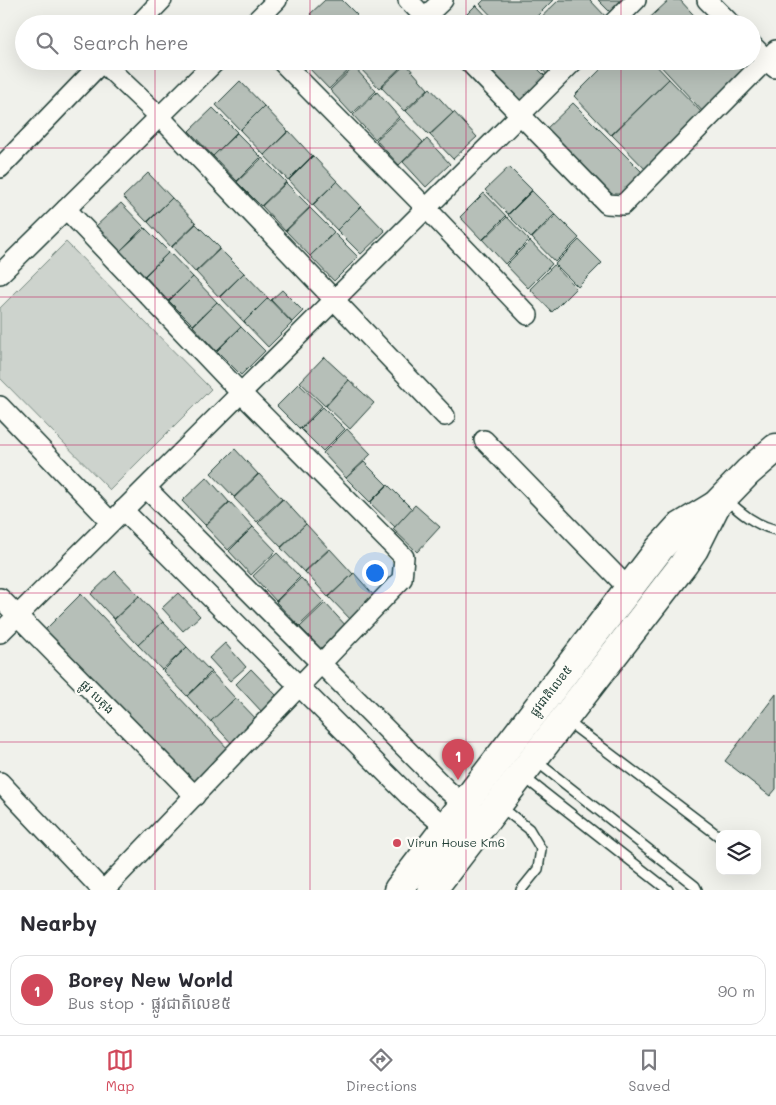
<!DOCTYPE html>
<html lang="en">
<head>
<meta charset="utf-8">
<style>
  body { margin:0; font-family:Mali,"Noto Sans Khmer",sans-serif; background:#f2f2f3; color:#2b2b33 }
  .controls { position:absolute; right:15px; bottom:15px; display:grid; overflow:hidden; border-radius:10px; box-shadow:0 5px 20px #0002 }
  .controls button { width:45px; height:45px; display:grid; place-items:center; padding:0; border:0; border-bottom:1px solid #e1e1e2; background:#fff; color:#2b2b33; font:25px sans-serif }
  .you { position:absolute; left:374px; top:572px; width:18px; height:18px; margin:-12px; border:4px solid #fff; border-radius:50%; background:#1a73e8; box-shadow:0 0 0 8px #1a73e833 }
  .badge { display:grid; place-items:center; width:32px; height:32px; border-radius:50%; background:#d1495b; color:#fff; font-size:16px; font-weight:700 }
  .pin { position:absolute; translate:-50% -41px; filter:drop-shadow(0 1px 2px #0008) }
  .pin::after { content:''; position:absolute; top:26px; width:18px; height:15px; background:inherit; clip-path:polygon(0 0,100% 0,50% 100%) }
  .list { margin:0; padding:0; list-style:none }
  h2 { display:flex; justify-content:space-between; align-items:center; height:65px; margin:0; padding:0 20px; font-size:21px }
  h2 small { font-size:16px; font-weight:400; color:#7c7c81 }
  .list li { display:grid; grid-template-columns:32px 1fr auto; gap:15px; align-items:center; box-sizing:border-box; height:70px; margin:0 10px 10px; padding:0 10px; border:1px solid #e1e1e2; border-radius:15px }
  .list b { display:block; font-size:19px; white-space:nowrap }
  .list p { margin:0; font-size:16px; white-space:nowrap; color:#7c7c81 }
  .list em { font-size:16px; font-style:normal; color:#7c7c81 }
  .icon { flex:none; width:28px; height:28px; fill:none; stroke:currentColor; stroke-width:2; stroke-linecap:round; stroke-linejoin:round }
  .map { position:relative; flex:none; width:776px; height:890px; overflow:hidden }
  .search { position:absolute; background:#fff; box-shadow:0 5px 20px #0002; left:15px; right:15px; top:15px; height:55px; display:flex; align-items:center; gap:12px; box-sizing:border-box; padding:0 18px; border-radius:28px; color:#7c7c81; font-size:19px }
  .sheet { height:145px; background:#fff }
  nav { display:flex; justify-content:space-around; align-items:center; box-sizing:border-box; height:70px; border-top:1px solid #e1e1e2; background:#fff; font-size:14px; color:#7c7c81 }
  nav a { display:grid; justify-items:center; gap:2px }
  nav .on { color:#d1495b }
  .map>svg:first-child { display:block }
  .green { fill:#cdd3cd; stroke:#768880 }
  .building { fill:#b6bfb8; stroke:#1f3d34 }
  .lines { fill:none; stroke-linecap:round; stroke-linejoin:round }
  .service-casing { stroke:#1f3d34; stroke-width:12 }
  .minor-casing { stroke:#1f3d34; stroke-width:22 }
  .trunk-casing { stroke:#1f3d34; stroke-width:31 }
  .service { stroke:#fdfcf7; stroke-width:9 }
  .minor { stroke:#fdfcf7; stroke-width:19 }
  .trunk { stroke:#fdfcf7; stroke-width:28 }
  .grid { fill:none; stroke:#c2185b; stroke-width:1; stroke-opacity:0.55 }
  .poi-dot { fill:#d1495b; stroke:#fdfcf7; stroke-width:2 }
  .labels { text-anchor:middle; stroke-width:5; stroke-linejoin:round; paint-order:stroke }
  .street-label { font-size:12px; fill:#1f3d34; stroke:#fdfcf7 }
  .poi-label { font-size:12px; fill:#1f3d34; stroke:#fdfcf7; text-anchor:start }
</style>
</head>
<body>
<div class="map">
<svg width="776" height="890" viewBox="0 0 776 890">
  <rect width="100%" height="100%" fill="#f0f1eb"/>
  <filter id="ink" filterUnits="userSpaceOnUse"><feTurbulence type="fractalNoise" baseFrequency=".02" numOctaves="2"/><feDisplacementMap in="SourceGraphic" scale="10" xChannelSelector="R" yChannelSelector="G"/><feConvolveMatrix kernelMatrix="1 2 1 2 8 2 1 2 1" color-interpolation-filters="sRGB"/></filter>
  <g filter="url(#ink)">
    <path class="green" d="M66,242L211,389L110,490L0,378V308Z"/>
    <g class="building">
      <path d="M325,0H342L357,15L348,24H319L310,14Z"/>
      <path d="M484,0H553L529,24H499L480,4Z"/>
      <path d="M559,0H590L608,19L603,24H534Z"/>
      <path d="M598,0H622L610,12Z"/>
      <path d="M669,0H680L702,24H643Z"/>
      <path d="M476,5L494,24H457Z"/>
      <path d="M310,61H348L353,66L329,89L306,65Z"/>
      <path d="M359,61H400L403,65L379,88L356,64Z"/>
      <path d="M473,61H530L547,78L518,107Z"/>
      <path d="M535,61H565L549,77Z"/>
      <path d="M609,61H652L669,79L611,135L574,96Z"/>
      <path d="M656,61H736L748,74L705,114Z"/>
      <path d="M406,64L428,89L404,111L381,87Z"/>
      <path d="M354,67L376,91L352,114L330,90Z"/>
      <path d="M669,79L707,118L650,174L612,135Z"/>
      <path d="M240,81L264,106L240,130L216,105Z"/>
      <path d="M430,88L453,113L429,135L406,111Z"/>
      <path d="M377,92L399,117L375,139L353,115Z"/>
      <path d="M573,103L645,175L613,200L544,131Z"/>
      <path d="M264,106L288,131L264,155L240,130Z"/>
      <path d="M213,108L237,132L213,156L189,131Z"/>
      <path d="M454,112L477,137L453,159L430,135Z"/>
      <path d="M400,118L423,142L399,165L376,140Z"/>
      <path d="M289,131L312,156L288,180L264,155Z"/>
      <path d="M237,133L261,157L237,181L213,156Z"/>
      <path d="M427,139L450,164L426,187L403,162Z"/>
      <path d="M313,156L337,181L312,205L289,180Z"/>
      <path d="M262,158L286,182L261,206L237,182Z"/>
      <path d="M509,167L532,190L508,214L485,190Z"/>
      <path d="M148,173L172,198L147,222L123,197Z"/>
      <path d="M337,181L361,206L337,230L313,205Z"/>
      <path d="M286,183L310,207L285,231L262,206Z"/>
      <path d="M532,191L555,214L531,238L508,215Z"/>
      <path d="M484,193L506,216L482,240L460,217Z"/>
      <path d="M172,198L196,223L171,247L148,222Z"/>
      <path d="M121,203L144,227L120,251L96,226Z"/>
      <path d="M361,206L385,231L361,254L337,230Z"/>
      <path d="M310,208L334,232L310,256L286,231Z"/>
      <path d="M556,215L579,238L555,262L532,238Z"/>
      <path d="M507,217L529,240L505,264L483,240Z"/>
      <path d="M196,224L220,248L195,272L172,247Z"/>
      <path d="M145,228L169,252L144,276L120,251Z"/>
      <path d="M334,233L358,257L334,281L310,256Z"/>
      <path d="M579,240L602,263L578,287L555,264Z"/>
      <path d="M530,241L552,264L528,288L506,265Z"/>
      <path d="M220,249L244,273L219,297L196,272Z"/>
      <path d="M169,252L193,277L168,301L145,276Z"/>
      <path d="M554,265L576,288L552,312L530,289Z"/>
      <path d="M244,273L268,298L244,322L220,297Z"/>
      <path d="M193,277L217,302L193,325L169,301Z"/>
      <path d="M282,290L303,311L292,322L271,300Z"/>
      <path d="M268,298L292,323L268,347L244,322Z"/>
      <path d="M217,302L241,327L216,351L193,326Z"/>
      <path d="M241,327L265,351L241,375L217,351Z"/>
      <path d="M324,357L349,380L325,406L300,382Z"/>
      <path d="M349,380L374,403L350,429L326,406Z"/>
      <path d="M299,384L322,406L300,429L277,406Z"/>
      <path d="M323,407L345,429L323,451L301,429Z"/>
      <path d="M347,429L371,454L346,478L323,453Z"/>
      <path d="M235,449L258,474L234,497L211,473Z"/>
      <path d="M364,462L387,485L370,502L346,478Z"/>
      <path d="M259,474L282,499L257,522L234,498Z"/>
      <path d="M207,477L229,502L205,525L182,501Z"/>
      <path d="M388,485L412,509L395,527L370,503Z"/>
      <path d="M283,499L306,524L281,547L258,523Z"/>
      <path d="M230,502L253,527L228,550L205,526Z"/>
      <path d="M415,505L440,527L417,552L393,529Z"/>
      <path d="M306,524L329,549L304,572L281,548Z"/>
      <path d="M253,527L276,551L251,575L229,551Z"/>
      <path d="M330,549L353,574L328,597L305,572Z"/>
      <path d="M277,553L300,577L276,601L253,576Z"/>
      <path d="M115,571L139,596L114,619L91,594Z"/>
      <path d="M354,573L376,598L352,621L329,597Z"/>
      <path d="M301,578L324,602L299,626L276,602Z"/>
      <path d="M178,593L200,616L183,631L162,608Z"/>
      <path d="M81,594L231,752L193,790L41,634Z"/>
      <path d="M139,596L163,622L138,645L114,620Z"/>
      <path d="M325,603L348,628L323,651L300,627Z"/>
      <path d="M163,622L187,647L162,670L138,645Z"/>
      <path d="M225,643L246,667L230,681L209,658Z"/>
      <path d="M187,647L211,672L187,696L163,671Z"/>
      <path d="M251,669L278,697L262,712L236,684Z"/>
      <path d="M212,673L235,698L211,722L187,696Z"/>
      <path d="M776,694V789L770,796L725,761Z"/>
      <path d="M236,698L260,723L235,747L211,721Z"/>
    </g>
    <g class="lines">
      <g class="service-casing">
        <g id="service">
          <path d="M726,499C741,513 755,525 776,530"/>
          <path d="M567,721L720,837"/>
          <path d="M536,761L695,886L697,890"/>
          <path d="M524,777L668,890"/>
          <path d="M500,806L529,829L541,849L538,869L521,890"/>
        </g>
      </g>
      <g class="minor-casing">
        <g id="minor">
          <path d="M408,0L431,24"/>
          <path d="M707,0L731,24"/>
          <path d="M425,17L443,0"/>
          <path d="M139,24L162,0"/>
          <path d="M253,24L277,0"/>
          <path d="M612,24L636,0"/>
          <path d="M752,45L775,68"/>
          <path d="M281,61L427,209L528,315"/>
          <path d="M468,61L607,204L623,205L776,50"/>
          <path d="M102,62L160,117L445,416"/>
          <path d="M0,168L103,61"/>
          <path d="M66,209L241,393L404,557L402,579L104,890"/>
          <path d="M0,274L216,61"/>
          <path d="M0,406L111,522"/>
          <path d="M484,440L629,589"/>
          <path d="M146,488L446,789L472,812"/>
          <path d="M123,510L411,798L455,835"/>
          <path d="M0,598L195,796"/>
          <path d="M0,633L574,61"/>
          <path d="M0,782L102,890"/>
        </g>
      </g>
      <g class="trunk-casing">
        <g id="trunk">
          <path d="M398,890L660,548L678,528L716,505L748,472L776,448"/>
          <path d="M432,890L683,565L694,549L716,505"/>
        </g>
      </g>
      <use href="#service" class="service"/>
      <use href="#minor" class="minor"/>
      <use href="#trunk" class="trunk"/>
    </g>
  </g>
  <path class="grid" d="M155,0V24M310,0V24M466,0V24M621,0V24M155,61V890M310,61V890M466,61V890M621,61V890M0,148H776M0,297H776M0,445H776M0,593H776M0,742H776"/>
  <circle class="poi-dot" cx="397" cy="843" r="5"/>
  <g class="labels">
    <g class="street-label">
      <text transform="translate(551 691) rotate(-52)" y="4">ផ្លូវជាតិលេខ៥</text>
      <text transform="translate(97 697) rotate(45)" y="4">ផ្លូវ បេតុង</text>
    </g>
    <g class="poi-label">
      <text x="407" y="847">Virun House Km6</text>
    </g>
  </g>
</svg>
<div class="controls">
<button><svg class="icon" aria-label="layers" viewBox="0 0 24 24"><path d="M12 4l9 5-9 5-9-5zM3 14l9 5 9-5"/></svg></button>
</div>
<div class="you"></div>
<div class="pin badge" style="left:458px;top:780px">1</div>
<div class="search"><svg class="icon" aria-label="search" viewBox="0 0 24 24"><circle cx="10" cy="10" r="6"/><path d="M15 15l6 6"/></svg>Search here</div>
</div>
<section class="sheet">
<h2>Nearby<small></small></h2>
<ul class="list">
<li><span class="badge">1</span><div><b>Borey New World</b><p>Bus stop · ផ្លូវជាតិលេខ៥</p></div><em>90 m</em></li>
</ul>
</section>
<nav>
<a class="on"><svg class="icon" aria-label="map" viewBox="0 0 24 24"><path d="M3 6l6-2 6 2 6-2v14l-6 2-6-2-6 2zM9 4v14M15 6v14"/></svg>Map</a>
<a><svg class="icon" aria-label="directions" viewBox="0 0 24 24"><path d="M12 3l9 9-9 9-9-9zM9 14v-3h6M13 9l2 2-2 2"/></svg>Directions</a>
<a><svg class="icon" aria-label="saved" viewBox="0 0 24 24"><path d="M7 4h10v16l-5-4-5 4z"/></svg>Saved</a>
</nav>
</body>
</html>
